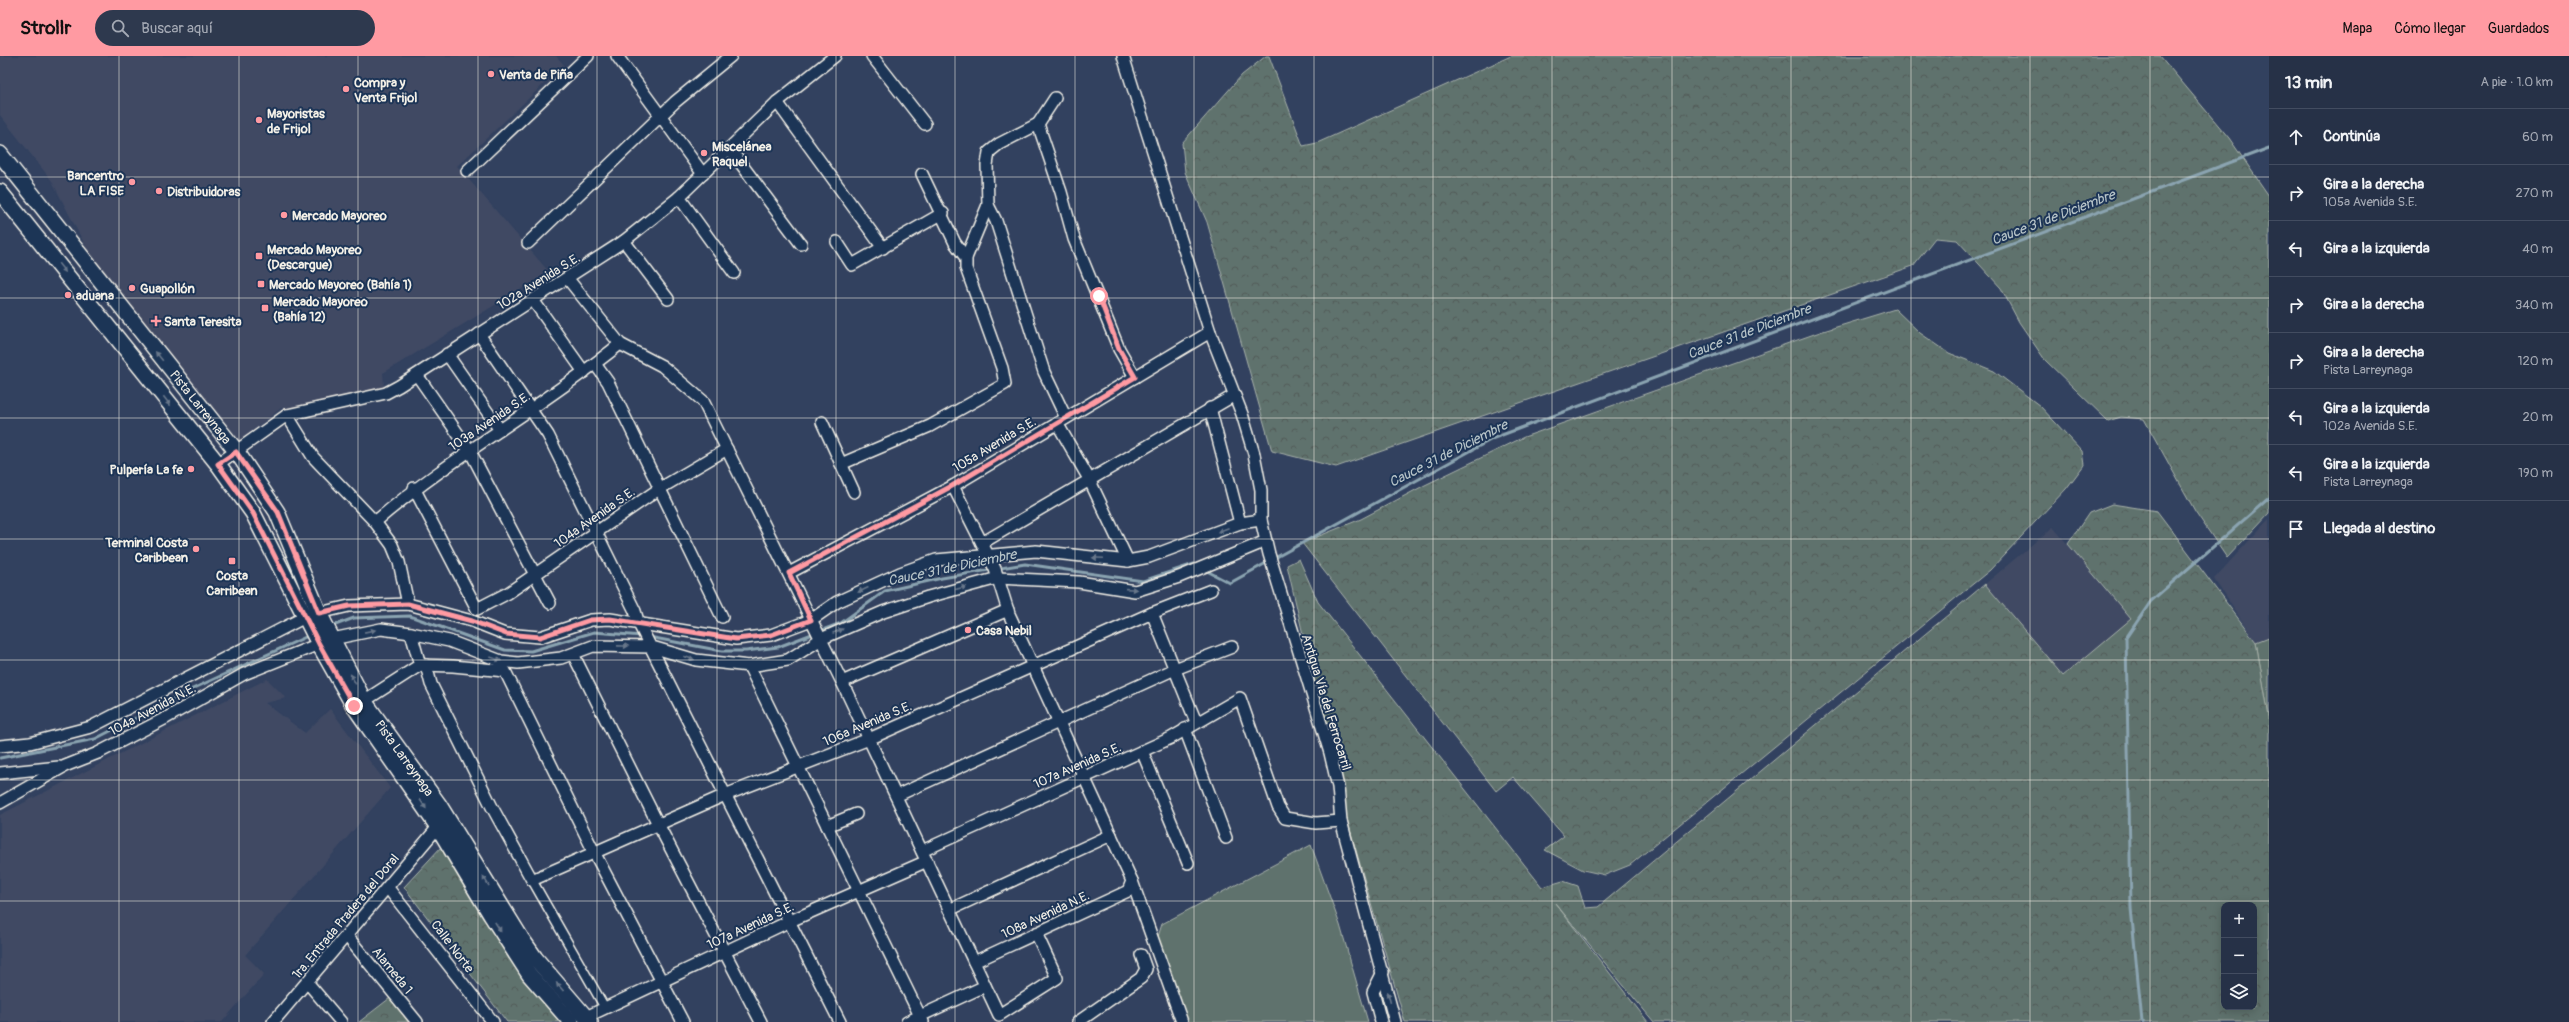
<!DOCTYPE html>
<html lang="es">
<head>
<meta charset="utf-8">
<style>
  body { margin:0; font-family:Pangolin,sans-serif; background:#2e394e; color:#f1f3f6 }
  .controls { position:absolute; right:12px; bottom:12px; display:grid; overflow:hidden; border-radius:8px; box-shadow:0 2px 10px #0003 }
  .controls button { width:36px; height:36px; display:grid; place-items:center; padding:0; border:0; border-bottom:1px solid #424c60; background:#263147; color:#f1f3f6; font:20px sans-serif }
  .stop { position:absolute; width:12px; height:12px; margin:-9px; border:3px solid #ff9aa2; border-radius:50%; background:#fff }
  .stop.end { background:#ff9aa2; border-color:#fff; box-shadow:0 1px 4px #0008 }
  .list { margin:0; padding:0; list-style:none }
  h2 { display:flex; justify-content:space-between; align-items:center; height:52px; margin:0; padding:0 16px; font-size:17px }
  h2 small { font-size:13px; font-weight:400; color:#a4a9b4 }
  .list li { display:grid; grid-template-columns:26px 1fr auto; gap:12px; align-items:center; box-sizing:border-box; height:56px; padding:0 16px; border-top:1px solid #424c60 }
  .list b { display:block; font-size:15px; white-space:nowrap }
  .list p { margin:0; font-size:13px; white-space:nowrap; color:#a4a9b4 }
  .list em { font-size:13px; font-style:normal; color:#a4a9b4 }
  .icon { flex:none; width:22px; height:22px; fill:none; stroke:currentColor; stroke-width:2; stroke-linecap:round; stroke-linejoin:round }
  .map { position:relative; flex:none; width:2269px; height:966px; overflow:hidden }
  header { display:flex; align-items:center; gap:24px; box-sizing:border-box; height:56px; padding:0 20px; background:#ff9aa2; color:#111 }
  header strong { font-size:19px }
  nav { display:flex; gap:22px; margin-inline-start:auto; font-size:14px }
  .search { width:280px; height:36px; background:#2e394e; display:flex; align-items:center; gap:10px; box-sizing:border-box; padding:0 14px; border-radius:22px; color:#a4a9b4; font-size:15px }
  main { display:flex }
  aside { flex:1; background:#263147 }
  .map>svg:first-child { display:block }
  .built { fill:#414a64 }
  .green { fill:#5e726d; stroke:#a9b2aa }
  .forest { fill:url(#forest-crowns); stroke:#a9b2aa; fill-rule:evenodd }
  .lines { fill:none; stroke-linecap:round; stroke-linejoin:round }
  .stream { stroke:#8ba4b1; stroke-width:3 }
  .pedestrian-casing { stroke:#f4f1e8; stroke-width:11 }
  .minor-casing { stroke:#f4f1e8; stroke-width:14 }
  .secondary-casing { stroke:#f4f1e8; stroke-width:18 }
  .pedestrian { stroke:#1d3557; stroke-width:8 }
  .minor { stroke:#1d3557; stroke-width:11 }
  .secondary { stroke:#1d3557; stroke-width:15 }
  .oneway { fill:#68778a }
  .route { stroke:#ff9aa2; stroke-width:5 }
  .grid { fill:none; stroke:#f4f1e8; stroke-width:1; stroke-opacity:0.55 }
  .poi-dot { fill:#ff9aa2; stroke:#1d3557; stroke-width:1.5 }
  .labels { text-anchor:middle; stroke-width:4; stroke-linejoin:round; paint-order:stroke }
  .poi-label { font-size:13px; font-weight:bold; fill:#f4f1e8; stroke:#1d3557; text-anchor:start }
  .street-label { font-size:13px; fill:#f4f1e8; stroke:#1d3557 }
  .water-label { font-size:14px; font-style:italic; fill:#b7c4c8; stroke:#1d3557 }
</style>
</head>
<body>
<header>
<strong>Strollr</strong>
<div class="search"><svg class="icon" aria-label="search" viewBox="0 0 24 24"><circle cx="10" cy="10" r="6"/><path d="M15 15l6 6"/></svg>Buscar aquí</div>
<nav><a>Mapa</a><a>Cómo llegar</a><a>Guardados</a></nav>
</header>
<main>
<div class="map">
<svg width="2269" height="966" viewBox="0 0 2269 966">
  <defs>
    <pattern id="forest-crowns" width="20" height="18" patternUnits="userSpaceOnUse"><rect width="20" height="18" fill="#5e726d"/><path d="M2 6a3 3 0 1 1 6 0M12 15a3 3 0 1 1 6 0" fill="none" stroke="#525b58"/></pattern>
  </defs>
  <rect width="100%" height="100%" fill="#32415f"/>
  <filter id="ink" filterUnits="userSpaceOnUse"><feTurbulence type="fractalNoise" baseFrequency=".025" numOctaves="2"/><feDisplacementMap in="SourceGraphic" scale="8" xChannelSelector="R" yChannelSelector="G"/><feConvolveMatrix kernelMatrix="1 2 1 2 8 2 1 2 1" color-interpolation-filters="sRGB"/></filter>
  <g filter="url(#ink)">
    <g class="built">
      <path d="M0,0H556L564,9L457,110L549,216L383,317L384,332L320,350L281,352L239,385L144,269L87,193L52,125L0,59Z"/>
      <path d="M2269,463V661L2256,586L2214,523Z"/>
      <path d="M2053,471L2131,563L2063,620L1985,528Z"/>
      <path d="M267,623L286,642L265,647L305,677L330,653L390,732L245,899L264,918L222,966H0V759Z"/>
    </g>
    <g class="green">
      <path d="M2269,581V661L2256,586Z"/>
      <path d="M1311,789L1340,869L1368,966H1179L1155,890L1162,868Z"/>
    </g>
    <g class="forest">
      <path d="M1266,0H1269L1303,90L1317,87L1511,0H2160L2229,82L2269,140V457L2227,502L2195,455L2144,363L2121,361L2108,365L2045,304L2019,266L2001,232L1957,184L1935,182L1913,210L1336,411L1272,395L1207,166L1185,116L1182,87L1242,19Z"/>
      <path d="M1895,253L1920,277L1949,297L1994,315L2040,350L2082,395L2084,409L2066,433L1990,514L1630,809L1605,819L1583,814L1545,794L1564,780L1513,721L1496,735L1302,487L1361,463L1425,429L1524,381L1820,276Z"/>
      <path d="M2112,448L2157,455L2256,586L2269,661V966H1654L1555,847L1648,966H1405L1338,731L1287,509L1299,503L1318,546L1542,831L1563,825L1578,830L1585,852L1598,851L1985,528L2063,620L2131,563L2068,488L2089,457ZM2224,849H2254V951H2224Z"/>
      <path d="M442,790L562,966H507L404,831Z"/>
      <path d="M390,942L409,966H359Z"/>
    </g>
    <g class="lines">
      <g class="stream">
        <path d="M1273,503L1494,382L2269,92"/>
        <path d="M1205,514L1230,527L1268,506"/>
        <path d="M330,571L354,562L410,560L505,594L531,595L594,576L642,580"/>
        <path d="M649,581L722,595H746L778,591L841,567L885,535L942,522L1025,508L1143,525L1194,508L1198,511"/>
        <path d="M0,702L95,683L188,635L310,579"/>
        <path d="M2142,966L2131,852L2126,582L2151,545L2269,442"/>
      </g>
      <g class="pedestrian-casing">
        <path id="pedestrian" d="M532,824L605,952"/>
      </g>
      <g class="minor-casing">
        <g id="minor">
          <path d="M617,0L703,118"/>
          <path d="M872,0L925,68"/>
          <path d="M1123,0L1210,276L1242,358L1254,398L1261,434V464L1269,498L1330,697L1338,731L1341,765L1395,966"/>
          <path d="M777,46L883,192"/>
          <path d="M1038,68L1061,136L1074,183L1119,293L1135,321"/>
          <path d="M730,93L801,188"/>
          <path d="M467,115L588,0"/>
          <path d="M922,118L955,187L966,202"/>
          <path d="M679,141L734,217"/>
          <path d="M988,149L996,165L1044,316L1066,362"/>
          <path d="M624,185L668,243"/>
          <path d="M837,186L852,209L943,157"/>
          <path d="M528,187L675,46L731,0"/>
          <path d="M568,223L620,288L662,310L703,345L842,626L999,959L1057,922L1036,877"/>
          <path d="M533,244L584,316"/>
          <path d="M479,278L548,379L635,555L639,568L840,966"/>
          <path d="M447,298L500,374"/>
          <path d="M595,308L608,326L722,561"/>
          <path d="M417,319L470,395L550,547"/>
          <path d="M1210,352L1240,467"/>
          <path d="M287,359L313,401L375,466L392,489L399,506L408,548"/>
          <path d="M822,366L854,436"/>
          <path d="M1057,367L1089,423L1128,505"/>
          <path d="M218,408L287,359L386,337L399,330L624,185L679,141L777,46L835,0"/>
          <path d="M841,408L930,370L1005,328L1002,312L966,212V202L988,149L987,109L989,96L999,88L1038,68L1055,42"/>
          <path d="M953,430L995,513L1009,558L1132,825L1128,835L974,906"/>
          <path d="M414,432L477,553L508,537L659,433L727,393"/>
          <path d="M375,466C452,400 541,352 620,288"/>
          <path d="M982,487L1233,340"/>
          <path d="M789,517L953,430L1210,276"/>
          <path d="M319,557L349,550L408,548L472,565L505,578L540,581L591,564L610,563L736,583L771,579L811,564L837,546L900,517L936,504L1036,495L1128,505L1149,501L1240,467L1261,464"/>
          <path d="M1152,557L1196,666"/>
          <path d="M411,577L420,609"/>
          <path d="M332,583L381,573L411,577L449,585L501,605L518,607L561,602L593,590L652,591L696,604L749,610L788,604L821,583L883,556L928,541L998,522L1079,526L1135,535L1179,521L1266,485"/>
          <path d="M573,598L658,768L761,966"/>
          <path d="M426,609L431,628L492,751L532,824L725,739L869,683L1152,557L1211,534"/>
          <path d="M749,610L923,966"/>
          <path d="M842,626L1008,554"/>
          <path d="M364,645L420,609L453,610L505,615L594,796L683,966"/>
          <path d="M1185,673L1226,782"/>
          <path d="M0,690L30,687L91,671L305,561"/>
          <path d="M1142,695L1188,807"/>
          <path d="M0,717L59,711"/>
          <path d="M896,740L1175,613L1232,591"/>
          <path d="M0,747L65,710L98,697L166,662L244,618L319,588"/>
          <path d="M827,770L856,758"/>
          <path d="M922,795L1171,682L1240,642L1278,751L1285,762L1316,767L1341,765"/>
          <path d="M1132,825L1182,966"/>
          <path d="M388,832L493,966"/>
          <path d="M949,854L1111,779"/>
          <path d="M347,880L417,966"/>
          <path d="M307,926L341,966"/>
          <path d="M586,961L788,866L927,805"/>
          <path d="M273,966L438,771"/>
          <path d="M907,966L985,930"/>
          <path d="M1078,966L1141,922L1146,913L1141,899"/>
          <path d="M1381,966L1373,936L1383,916"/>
        </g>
      </g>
      <g class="secondary-casing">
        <g id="secondary">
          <path id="s1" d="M0,98L237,396L277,456L319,557L364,645L439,749L521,882L535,902L590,966"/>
          <path d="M0,136L218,408L253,457L319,588L354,650L438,771L491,859L529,918L571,966"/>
        </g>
      </g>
      <use href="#pedestrian" class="pedestrian"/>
      <use href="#minor" class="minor"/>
      <use href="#secondary" class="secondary"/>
    </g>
    <defs><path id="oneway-solid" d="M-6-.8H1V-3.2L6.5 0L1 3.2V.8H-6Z"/></defs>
    <g class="oneway">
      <use href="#oneway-solid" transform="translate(62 212) rotate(51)"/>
      <use href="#oneway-solid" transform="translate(159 300) rotate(-129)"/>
      <use href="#oneway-solid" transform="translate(167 345) rotate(53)"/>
      <use href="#oneway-solid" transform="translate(1223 474) rotate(159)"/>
      <use href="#oneway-solid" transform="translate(1098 502) rotate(-177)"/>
      <use href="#oneway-solid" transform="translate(961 532) rotate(-15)"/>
      <use href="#oneway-solid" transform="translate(1131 533) rotate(4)"/>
      <use href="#oneway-solid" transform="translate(863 534) rotate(155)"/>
      <use href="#oneway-solid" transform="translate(370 575) rotate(-11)"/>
      <use href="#oneway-solid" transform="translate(838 575) rotate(-23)"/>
      <use href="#oneway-solid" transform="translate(623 590) rotate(1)"/>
      <use href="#oneway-solid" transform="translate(689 602) rotate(17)"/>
      <use href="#oneway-solid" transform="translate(496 603) rotate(19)"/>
      <use href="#oneway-solid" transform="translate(353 623) rotate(-118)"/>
      <use href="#oneway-solid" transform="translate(423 748) rotate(56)"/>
      <use href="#oneway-solid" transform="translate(486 825) rotate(-121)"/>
      <use href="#oneway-solid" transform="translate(498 871) rotate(58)"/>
      <use href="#oneway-solid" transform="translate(560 931) rotate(-131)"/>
      <use href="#oneway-solid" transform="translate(1389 941) rotate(-104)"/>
    </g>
  </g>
  <g class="lines" filter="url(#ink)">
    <path class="route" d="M354,650L319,588L253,457L218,408L236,396L278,456L319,557L349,550L408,548L472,565L506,578L540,581L590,564L610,563L736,583L771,579L811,564L789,517L952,430L1135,321L1119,293L1099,240"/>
  </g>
  <path class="grid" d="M119,0V966M239,0V966M358,0V966M478,0V966M597,0V966M717,0V966M836,0V966M955,0V966M1075,0V966M1194,0V966M1314,0V966M1433,0V966M1552,0V966M1672,0V966M1791,0V966M1911,0V966M2030,0V966M2150,0V966M0,121H2269M0,242H2269M0,362H2269M0,483H2269M0,604H2269M0,724H2269M0,845H2269"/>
  <g class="poi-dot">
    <circle cx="491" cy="18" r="4"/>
    <circle cx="346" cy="33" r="4"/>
    <circle cx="259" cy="64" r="4"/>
    <circle cx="704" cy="97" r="4"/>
    <circle cx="132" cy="126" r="4"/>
    <circle cx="159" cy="135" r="4"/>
    <circle cx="284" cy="159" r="4"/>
    <rect x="255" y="196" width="8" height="8" rx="2"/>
    <rect x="257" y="224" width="8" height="8" rx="2"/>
    <circle cx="132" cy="232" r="4"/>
    <circle cx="68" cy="239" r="4"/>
    <rect x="261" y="248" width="8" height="8" rx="2"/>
    <path d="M154 259h4v4h4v4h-4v4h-4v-4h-4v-4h4z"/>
    <circle cx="191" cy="413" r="4"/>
    <circle cx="196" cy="493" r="4"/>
    <rect x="228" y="501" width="8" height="8" rx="2"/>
    <circle cx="968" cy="574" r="4"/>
  </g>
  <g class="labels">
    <g class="poi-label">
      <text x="499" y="23">Venta de Piña</text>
      <text x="354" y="31">Compra y<tspan x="354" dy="15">Venta Frijol</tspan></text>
      <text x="267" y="62">Mayoristas<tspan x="267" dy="15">de Frijol</tspan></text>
      <text x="712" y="95">Miscelánea<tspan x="712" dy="15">Raquel</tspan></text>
      <text x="124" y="124" text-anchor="end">Bancentro<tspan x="124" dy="15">LA FISE</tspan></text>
      <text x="167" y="140">Distribuidoras</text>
      <text x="292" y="164">Mercado Mayoreo</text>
      <text x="267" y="198">Mercado Mayoreo<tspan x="267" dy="15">(Descargue)</tspan></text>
      <text x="269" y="233">Mercado Mayoreo (Bahía 1)</text>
      <text x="140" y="237">Guapollón</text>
      <text x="76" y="244">aduana</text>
      <text x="273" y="250">Mercado Mayoreo<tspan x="273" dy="15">(Bahía 12)</tspan></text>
      <text x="164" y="270">Santa Teresita</text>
      <text x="183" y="418" text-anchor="end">Pulpería La fe</text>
      <text x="188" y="491" text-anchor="end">Terminal Costa<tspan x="188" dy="15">Caribbean</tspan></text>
      <text x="232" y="524" text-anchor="middle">Costa<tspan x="232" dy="15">Carribean</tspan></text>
      <text x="976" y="579">Casa Nebil</text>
    </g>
    <g class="street-label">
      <text transform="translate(538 225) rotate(-32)" y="5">102a Avenida S.E.</text>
      <text dy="5" stroke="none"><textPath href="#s1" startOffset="323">Pista Larreynaga</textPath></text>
      <text transform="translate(489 365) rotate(-34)" y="5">103a Avenida S.E.</text>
      <text transform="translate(994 388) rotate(-31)" y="5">105a Avenida S.E.</text>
      <text transform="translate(594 461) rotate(-35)" y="5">104a Avenida S.E.</text>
      <text transform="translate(1327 646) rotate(73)" y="5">Antigua Vía del Ferrocarril</text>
      <text transform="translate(152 653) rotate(-28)" y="5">104a Avenida N.E.</text>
      <text transform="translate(867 667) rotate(-23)" y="5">106a Avenida S.E.</text>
      <text dy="5" stroke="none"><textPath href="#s1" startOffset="731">Pista Larreynaga</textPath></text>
      <text transform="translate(1077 709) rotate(-24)" y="5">107a Avenida S.E.</text>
      <text transform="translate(1045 858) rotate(-25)" y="5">108a Avenida N.E.</text>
      <text transform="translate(345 860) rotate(-50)" y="5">1ra. Entrada Pradera del Doral</text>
      <text transform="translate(750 869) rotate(-25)" y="5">107a Avenida S.E.</text>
      <text transform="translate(453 890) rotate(53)" y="5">Calle Norte</text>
      <text transform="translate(393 914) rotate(51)" y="5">Alameda 1</text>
    </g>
    <g class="water-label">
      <text transform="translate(2053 161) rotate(-21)" y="5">Cauce 31 de Diciembre</text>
      <text transform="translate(1749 275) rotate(-21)" y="5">Cauce 31 de Diciembre</text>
      <text transform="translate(1448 397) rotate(-27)" y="5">Cauce 31 de Diciembre</text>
      <text transform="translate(952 511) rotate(-12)" y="5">Cauce 31 de Diciembre</text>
    </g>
  </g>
</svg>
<div class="controls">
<button>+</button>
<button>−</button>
<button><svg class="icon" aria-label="layers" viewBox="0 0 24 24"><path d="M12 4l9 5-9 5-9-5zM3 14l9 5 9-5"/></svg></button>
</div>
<div class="stop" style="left:1099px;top:240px"></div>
<div class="stop end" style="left:354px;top:650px"></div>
</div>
<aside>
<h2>13 min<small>A pie · 1.0 km</small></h2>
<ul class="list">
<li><svg class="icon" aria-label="ahead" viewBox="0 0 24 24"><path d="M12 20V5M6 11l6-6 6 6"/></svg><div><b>Continúa</b></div><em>60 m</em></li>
<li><svg class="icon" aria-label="right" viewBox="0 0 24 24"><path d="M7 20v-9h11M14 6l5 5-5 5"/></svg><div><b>Gira a la derecha</b><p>105a Avenida S.E.</p></div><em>270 m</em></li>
<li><svg class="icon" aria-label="left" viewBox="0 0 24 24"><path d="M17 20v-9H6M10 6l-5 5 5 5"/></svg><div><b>Gira a la izquierda</b></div><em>40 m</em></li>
<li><svg class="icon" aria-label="right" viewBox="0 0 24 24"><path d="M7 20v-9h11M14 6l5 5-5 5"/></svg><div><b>Gira a la derecha</b></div><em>340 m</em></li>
<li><svg class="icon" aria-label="right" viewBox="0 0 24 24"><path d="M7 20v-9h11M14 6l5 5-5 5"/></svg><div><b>Gira a la derecha</b><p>Pista Larreynaga</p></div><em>120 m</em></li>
<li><svg class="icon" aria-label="left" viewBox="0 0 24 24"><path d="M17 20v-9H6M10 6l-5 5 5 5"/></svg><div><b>Gira a la izquierda</b><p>102a Avenida S.E.</p></div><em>20 m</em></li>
<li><svg class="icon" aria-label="left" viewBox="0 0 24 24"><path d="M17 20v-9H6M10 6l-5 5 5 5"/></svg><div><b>Gira a la izquierda</b><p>Pista Larreynaga</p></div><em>190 m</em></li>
<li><svg class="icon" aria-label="arrive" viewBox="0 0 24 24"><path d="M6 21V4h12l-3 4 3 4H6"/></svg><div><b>Llegada al destino</b></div></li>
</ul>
</aside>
</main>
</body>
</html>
